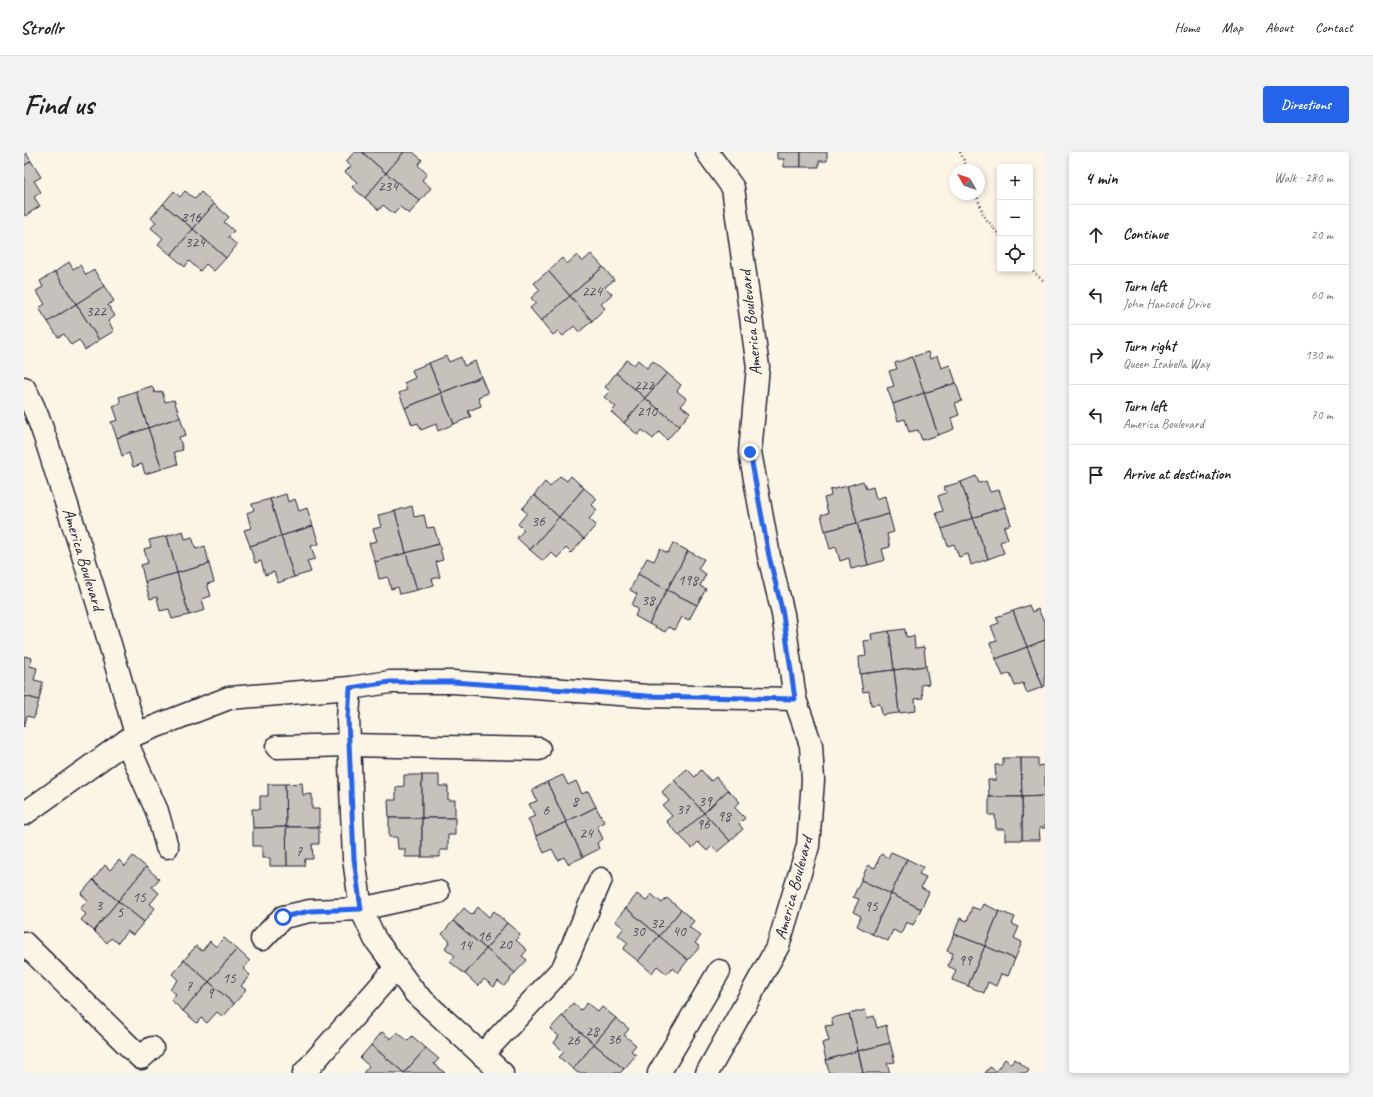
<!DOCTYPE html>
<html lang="en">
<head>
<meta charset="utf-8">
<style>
  body { margin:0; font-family:Caveat,sans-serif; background:#f2f2f2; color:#222 }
  .controls { position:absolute; right:12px; top:12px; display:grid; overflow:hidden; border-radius:4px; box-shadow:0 2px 6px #0003 }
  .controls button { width:36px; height:36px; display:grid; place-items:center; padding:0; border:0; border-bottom:1px solid #e0e0e0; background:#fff; color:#222; font:20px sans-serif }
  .compass { position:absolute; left:925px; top:12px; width:36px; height:36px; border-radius:50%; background:#fff; box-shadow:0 2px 6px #0003; rotate:310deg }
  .stop { position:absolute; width:12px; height:12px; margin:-9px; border:3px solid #2563eb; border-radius:50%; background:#fff }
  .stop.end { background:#2563eb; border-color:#fff; box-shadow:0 1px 4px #0008 }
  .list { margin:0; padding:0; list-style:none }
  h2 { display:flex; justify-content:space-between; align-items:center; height:52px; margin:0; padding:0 16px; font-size:17px }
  h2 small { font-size:13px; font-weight:400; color:#767676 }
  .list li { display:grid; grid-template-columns:26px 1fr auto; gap:12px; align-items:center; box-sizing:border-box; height:60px; padding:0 16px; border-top:1px solid #e0e0e0 }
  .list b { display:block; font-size:15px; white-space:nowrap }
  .list p { margin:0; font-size:13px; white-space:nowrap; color:#767676 }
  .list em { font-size:13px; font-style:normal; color:#767676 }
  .icon { flex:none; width:22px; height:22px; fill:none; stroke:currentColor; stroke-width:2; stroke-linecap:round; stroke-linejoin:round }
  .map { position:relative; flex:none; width:1021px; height:921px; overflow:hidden; border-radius:4px }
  header { display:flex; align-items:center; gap:24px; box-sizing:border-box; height:56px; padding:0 20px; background:#fff; border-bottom:1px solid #e0e0e0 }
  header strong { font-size:19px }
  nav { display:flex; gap:22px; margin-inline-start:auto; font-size:14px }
  .intro { display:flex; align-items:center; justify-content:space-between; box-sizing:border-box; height:96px; padding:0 24px }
  h1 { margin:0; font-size:28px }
  .button { padding:10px 18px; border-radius:4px; background:#2563eb; color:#fff; font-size:14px; font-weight:700 }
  main { display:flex; gap:24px; padding:0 24px }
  aside { flex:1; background:#fff; border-radius:4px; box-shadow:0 2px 6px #0003 }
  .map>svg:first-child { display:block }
  .building { fill:#c6c1bb; stroke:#22223b }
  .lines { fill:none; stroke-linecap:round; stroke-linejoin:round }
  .minor-casing { stroke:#22223b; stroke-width:25 }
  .path { stroke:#22223b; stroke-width:2.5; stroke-dasharray:1 3; stroke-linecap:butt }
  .minor { stroke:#fcf5e5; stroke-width:22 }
  .route { stroke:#2563eb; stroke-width:5 }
  .labels { text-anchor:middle; stroke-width:3.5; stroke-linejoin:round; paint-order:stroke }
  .number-label { font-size:15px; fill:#4b4a5b }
  .street-label { font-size:17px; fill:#22223b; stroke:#fcf5e5 }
</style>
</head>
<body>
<header>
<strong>Strollr</strong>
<nav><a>Home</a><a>Map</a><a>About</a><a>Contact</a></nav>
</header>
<div class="intro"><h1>Find us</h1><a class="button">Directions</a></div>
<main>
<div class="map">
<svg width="1021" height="921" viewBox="0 0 1021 921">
  <rect width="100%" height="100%" fill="#fcf5e5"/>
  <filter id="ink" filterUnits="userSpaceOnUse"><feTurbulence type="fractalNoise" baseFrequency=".025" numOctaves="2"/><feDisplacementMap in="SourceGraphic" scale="8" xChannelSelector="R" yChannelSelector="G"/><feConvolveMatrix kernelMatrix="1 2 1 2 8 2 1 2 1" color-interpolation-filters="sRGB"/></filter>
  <g filter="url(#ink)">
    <g class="building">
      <path d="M0,0H1L7,9L0,14Z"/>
      <path d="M330,0H338L362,21L341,46L328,35L333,30L321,20L327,14L322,10Z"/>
      <path d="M338,0H380L362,21Z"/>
      <path d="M380,0H389L398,8L394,13L403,22L398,28L407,36L396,49L362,21Z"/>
      <path d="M753,0H777V15H760V7H753Z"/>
      <path d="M777,0H803V9H795V15H777Z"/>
      <path d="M7,9L17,25L10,29L17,40L10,45L16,54L1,64L0,61V14Z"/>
      <path d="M362,21L396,49L385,62L376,55L370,62L359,53L355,58L341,46Z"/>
      <path d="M150,39L156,45L161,39L171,47L177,40L190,52L169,77L139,52Z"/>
      <path d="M139,52L169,77L147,103L134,92L139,86L127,76L132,70L127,66Z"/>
      <path d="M190,52L205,65L200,70L210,79L204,85L213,93L202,106L169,77Z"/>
      <path d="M169,77L202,106L190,119L182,112L176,119L165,109L161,115L147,103Z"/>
      <path d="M567,102L579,115L546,144L524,119L538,106L543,112L553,103L558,110Z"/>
      <path d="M45,110L49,117L56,113L62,123L70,118L80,134L52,152L31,120Z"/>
      <path d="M579,115L590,128L581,135L588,142L577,152L581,156L568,169L546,144Z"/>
      <path d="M524,119L546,144L517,169L506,156L512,151L507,146L516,138L510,131Z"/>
      <path d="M31,120L52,152L24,170L15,156L21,152L12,139L19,135L16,129Z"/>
      <path d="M80,134L90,149L84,153L91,164L84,169L90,179L75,188L52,152Z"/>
      <path d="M546,144L568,169L555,180L550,174L539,184L534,179L529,183L517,169Z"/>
      <path d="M52,152L75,188L61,198L55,188L47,193L40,182L34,185L24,170Z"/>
      <path d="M904,200L906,207L913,204L917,216L926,213L932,231L900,241L888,205Z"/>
      <path d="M422,204L425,210L437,205L440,214L451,209L457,225L417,241L405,211Z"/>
      <path d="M888,205L900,241L869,252L863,236L870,234L865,219L873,217L871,211Z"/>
      <path d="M603,208L610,213L614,208L623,216L629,209L643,221L621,246L592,221Z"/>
      <path d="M405,211L417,241L381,256L375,241L383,238L380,231L391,226L388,218Z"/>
      <path d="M592,221L621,246L600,271L587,260L592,255L580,245L586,239L581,235Z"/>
      <path d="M643,221L657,233L653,239L663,247L657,254L666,261L655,274L621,246Z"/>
      <path d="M457,225L464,241L454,245L457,254L444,259L447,265L430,272L417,241Z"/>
      <path d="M932,231L938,249L931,251L935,263L927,266L930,277L914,283L900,241Z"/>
      <path d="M128,234L131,241L138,239L141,250L150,248L156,265L124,276L112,239Z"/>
      <path d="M112,239L124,276L93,286L87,270L94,268L89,254L97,251L95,245Z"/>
      <path d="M417,241L430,272L414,279L412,272L397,278L394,271L388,273L381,256Z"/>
      <path d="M900,241L914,283L898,288L894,278L885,280L881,267L874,269L869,252Z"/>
      <path d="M621,246L655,274L643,288L635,280L629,287L618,278L614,283L600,271Z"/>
      <path d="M156,265L162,283L155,285L159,298L150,300L154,312L138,317L124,276Z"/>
      <path d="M124,276L138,317L121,322L118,312L109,315L105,301L98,304L93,286Z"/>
      <path d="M536,324L543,329L547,324L560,336L535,365L510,343L521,330L526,335Z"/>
      <path d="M952,324L955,331L962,329L966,340L975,338L981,355L949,366L937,330Z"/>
      <path d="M839,329L842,337L849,335L852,347L861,344L865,362L833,371L823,334Z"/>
      <path d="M937,330L949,366L918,377L912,361L919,359L914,344L922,341L920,335Z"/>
      <path d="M823,334L833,371L801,379L797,363L804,361L800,346L807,344L806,338Z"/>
      <path d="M560,336L573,347L568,353L573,358L565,367L572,373L560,387L535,365Z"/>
      <path d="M262,342L264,350L271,347L275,359L283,356L289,374L257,384L246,347Z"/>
      <path d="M510,343L535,365L506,398L493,386L500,378L494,372L503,361L498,357Z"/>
      <path d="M246,347L257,384L226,394L220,378L227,376L223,361L230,358L228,352Z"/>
      <path d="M388,354L390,365L400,363L403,376L410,375L415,392L382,401L371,359Z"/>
      <path d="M981,355L987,372L980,375L984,387L976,390L980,401L964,407L949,366Z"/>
      <path d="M371,359L382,401L351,410L345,391L353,389L349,377L357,375L354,363Z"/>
      <path d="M865,362L870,380L863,382L866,395L858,397L861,408L844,413L833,371Z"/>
      <path d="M535,365L560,387L547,401L542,396L533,406L527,400L519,409L506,398Z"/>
      <path d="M949,366L964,407L947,413L944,402L935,405L930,392L924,394L918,377Z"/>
      <path d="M833,371L844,413L827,417L825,406L816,409L812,395L806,397L801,379Z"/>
      <path d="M289,374L295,392L287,394L291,407L283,409L287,420L270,425L257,384Z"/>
      <path d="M159,379L161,387L168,385L172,397L181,394L185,412L153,421L143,384Z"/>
      <path d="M143,384L153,421L121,430L117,413L124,411L120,397L127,395L125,388Z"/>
      <path d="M257,384L270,425L254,431L250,420L241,423L237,409L231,411L226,394Z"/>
      <path d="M649,391L664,399L643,438L614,422L623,406L630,409L636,397L644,401Z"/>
      <path d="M415,392L419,408L412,410L416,425L408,427L410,433L393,438L382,401Z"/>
      <path d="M664,399L680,407L674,417L682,422L676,434L682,437L673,453L643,438Z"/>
      <path d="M382,401L393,438L376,442L374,435L367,437L364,425L355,427L351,410Z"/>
      <path d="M185,412L190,430L183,432L187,444L178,447L181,458L165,463L153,421Z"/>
      <path d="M153,421L165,463L148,467L145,457L136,459L133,445L126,447L121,430Z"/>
      <path d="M614,422L643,438L625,472L611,464L614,457L608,453L613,442L606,438Z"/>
      <path d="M643,438L673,453L665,468L658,465L651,478L644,475L641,480L625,472Z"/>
      <path d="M1005,453L1008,460L1014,457L1019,468H1021V488L1003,495L989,459Z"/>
      <path d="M989,459L1003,495L972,507L966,491L973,489L967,474L975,471L972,465Z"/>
      <path d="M881,477L882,485L890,484L891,496L900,495L902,514L870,518L865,479Z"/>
      <path d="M865,479L870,518L836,522L835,505L842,504L840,489L848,488L847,482Z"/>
      <path d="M1021,488V534L1019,535L1003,495Z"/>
      <path d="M1003,495L1019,535L1003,541L999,531L991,534L986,521L979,524L972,507Z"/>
      <path d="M0,504L8,506L6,514L13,516L10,528L19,530L15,548L0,544Z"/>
      <path d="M902,514L905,532L897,533L899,546L891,547L892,559L875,561L870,518Z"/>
      <path d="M870,518L875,561L858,563L856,552L847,553L845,539L839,540L836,522Z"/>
      <path d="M0,544L15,548L10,566L3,564L0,575Z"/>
      <path d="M979,606H997L998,645H965L964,628H972L971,613H979Z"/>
      <path d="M997,606H1014V614L1021,613V644L998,645Z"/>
      <path d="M663,617L671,625L677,618L687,629L692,625L704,638L680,661L650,628Z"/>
      <path d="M380,623H398V666H365L364,648H372V635L380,634Z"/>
      <path d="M398,623H415V634H424V648H431V666H398Z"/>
      <path d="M539,623L544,633L552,629L558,642L564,639L572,655L542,670L523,630Z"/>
      <path d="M650,628L680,661L655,683L642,669L648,664L639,654L645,649L638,640Z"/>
      <path d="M523,630L542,670L512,684L504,667L511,664L505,652L513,649L508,638Z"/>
      <path d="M278,631L279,643L288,642V657H295V675H262L261,632Z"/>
      <path d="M244,632H261L262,675L229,676L228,657H236V644H244Z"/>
      <path d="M704,638L716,650L710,655L721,666L715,672L719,677L706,689L680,661Z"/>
      <path d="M1021,644V676H1015L1016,688H998V645Z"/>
      <path d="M965,645H998V688H981V677H972L971,663H965Z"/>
      <path d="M572,655L580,670L573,674L579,687L573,691L575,697L559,705L542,670Z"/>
      <path d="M680,661L706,689L693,700L688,694L683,699L674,690L668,696L655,683Z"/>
      <path d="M365,666H398V705H381V697H374L373,685H365Z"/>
      <path d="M398,666H431V683H424V698H416V705H398Z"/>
      <path d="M542,670L559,705L544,712L540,705L534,708L528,697L520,701L512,684Z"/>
      <path d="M262,675H295V692H288L289,707H281L280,714H263Z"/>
      <path d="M262,675L263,714H246V706H238V694H229V676Z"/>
      <path d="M867,700L883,707L867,742L837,728L844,713L851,716L857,702L864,706Z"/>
      <path d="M109,704L122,715L94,749L69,728L81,713L86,718L95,708L101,714Z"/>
      <path d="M883,707L899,715L895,722L902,725L897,736L905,740L897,757L867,742Z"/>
      <path d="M122,715L135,727L128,735L135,741L126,752L131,756L120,770L94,749Z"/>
      <path d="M69,728L94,749L70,779L57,768L62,762L56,757L64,748L57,742Z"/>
      <path d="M837,728L867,742L848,782L833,774L837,764L829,760L835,747L829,745Z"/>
      <path d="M613,742L622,749L627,742L638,751L643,746L657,758L635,784L602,756Z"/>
      <path d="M867,742L897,757L889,773L882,770L877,782L869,778L864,789L848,782Z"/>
      <path d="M94,749L120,770L109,783L103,779L94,791L87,786L83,791L70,779Z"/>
      <path d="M959,752L975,759L961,794L930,782L936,766L943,769L948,755L956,758Z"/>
      <path d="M454,755L465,765L470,759L483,771L462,797L429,769L440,756L448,763Z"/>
      <path d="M602,756L635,784L614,809L599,797L604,791L594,783L600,776L591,769Z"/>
      <path d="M657,758L670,769L665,775L677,784L671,791L676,795L664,808L635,784Z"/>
      <path d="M975,759L991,765L988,772L995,775L990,786L998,790L991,807L961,794Z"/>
      <path d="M429,769L462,797L441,822L426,810L431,804L421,796L426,789L418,782Z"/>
      <path d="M483,771L496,782L492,788L503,798L498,804L503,808L491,821L462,797Z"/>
      <path d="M930,782L961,794L944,834L928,828L932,818L924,814L929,801L923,799Z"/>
      <path d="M635,784L664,808L654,821L648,816L643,822L633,814L628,821L614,809Z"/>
      <path d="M200,786L213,797L185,830L160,808L172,794L178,799L186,789L192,795Z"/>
      <path d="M961,794L991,807L984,824L977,822L972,834L964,830L960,841L944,834Z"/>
      <path d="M213,797L226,809L219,817L226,823L217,834L222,838L210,852L185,830Z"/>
      <path d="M462,797L491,821L480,834L474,829L470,835L460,827L454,834L441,822Z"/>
      <path d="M160,808L185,830L159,859L147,848L152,842L146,837L154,828L148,822Z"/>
      <path d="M185,830L210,852L199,865L193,860L183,871L177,866L173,871L159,859Z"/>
      <path d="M549,851L557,858L563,851L574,860L578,855L592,866L570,892L538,864Z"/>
      <path d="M841,858L843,866L850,864L853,876L862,873L866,891L834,899L825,862Z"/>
      <path d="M825,862L834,899L802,908L798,891L805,889L801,874L809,873L807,866Z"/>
      <path d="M538,864L570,892L549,917L535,905L540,900L530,891L535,884L526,877Z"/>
      <path d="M592,866L605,877L600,883L612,893L607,899L612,903L600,917L570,892Z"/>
      <path d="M358,880L367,887L373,880L384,889L388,884L402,896L380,921L347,893Z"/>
      <path d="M866,891L871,910L863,911L866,921H839L834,899Z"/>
      <path d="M570,892L600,917L596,921H554L549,917Z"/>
      <path d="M347,893L380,921H339L345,914L336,906Z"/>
      <path d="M402,896L415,907L410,912L421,921H380Z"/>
      <path d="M834,899L839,921H805L802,908Z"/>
      <path d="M981,907L987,912L991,907L1005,918L1003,921H961L966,915L972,919Z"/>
    </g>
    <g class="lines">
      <g class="minor-casing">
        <g id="minor">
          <path d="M683,0L709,36L734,215L726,300L745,404L759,462L771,547L787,593L789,628L784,694L754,794L683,921"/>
          <path d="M0,236C18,268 27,306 39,341C65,420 89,501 112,582"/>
          <path d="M326,536L324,566L330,707L337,757L351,787L391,841L478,921"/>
          <path d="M102,589L133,659L143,695"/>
          <path d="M253,595L325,593L515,597"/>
          <path d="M0,662L112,582L205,546L326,536L366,530H429L623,544L771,547"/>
          <path d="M238,787L259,765L286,759L337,757L414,740"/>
          <path d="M0,791L117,906L128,896"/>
          <path d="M458,903L539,816L577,727"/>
          <path d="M280,921L372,816"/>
          <path d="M635,921L695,819"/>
        </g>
      </g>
      <g class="path">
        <path d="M936,0L944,18"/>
        <path d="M952,42L960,64L976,84"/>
        <path d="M1006,117L1021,130"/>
      </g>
      <use href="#minor" class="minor"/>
    </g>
  </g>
  <g class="lines" filter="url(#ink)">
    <path class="route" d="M259,765L286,759L337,757L330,707L324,566L326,536L366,530H429L623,544L771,547L759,462L745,404L726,300"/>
  </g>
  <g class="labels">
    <g class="number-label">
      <text x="364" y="39">234</text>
      <text x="167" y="70">316</text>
      <text x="171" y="95">324</text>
      <text x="568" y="144">224</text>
      <text x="72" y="164">322</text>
      <text x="620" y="238">222</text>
      <text x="623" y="264">210</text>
      <text x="514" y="374">36</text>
      <text x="664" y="433">198</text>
      <text x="624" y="453">38</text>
      <text x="551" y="654">8</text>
      <text x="681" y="654">39</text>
      <text x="659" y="662">37</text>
      <text x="522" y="663">6</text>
      <text x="700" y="669">98</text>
      <text x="679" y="677">96</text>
      <text x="562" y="686">24</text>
      <text x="275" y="704">7</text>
      <text x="115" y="750">15</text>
      <text x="75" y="758">3</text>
      <text x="847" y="759">95</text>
      <text x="96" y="765">5</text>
      <text x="633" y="776">32</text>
      <text x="614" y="784">30</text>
      <text x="655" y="784">40</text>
      <text x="460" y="789">16</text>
      <text x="481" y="797">20</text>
      <text x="441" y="798">14</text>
      <text x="941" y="813">99</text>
      <text x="205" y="831">15</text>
      <text x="165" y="839">7</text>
      <text x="186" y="846">9</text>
      <text x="568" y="884">28</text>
      <text x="590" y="892">36</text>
      <text x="549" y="893">26</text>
    </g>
    <g class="street-label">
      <text transform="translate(726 171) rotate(-96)" y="6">America Boulevard</text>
      <text transform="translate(60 407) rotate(73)" y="6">America Boulevard</text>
      <text transform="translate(769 736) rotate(-75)" y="6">America Boulevard</text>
    </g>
  </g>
</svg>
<div class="controls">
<button>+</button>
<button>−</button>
<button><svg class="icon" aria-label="locate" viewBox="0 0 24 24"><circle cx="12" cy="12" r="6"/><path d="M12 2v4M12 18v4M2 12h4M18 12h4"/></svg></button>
</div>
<svg class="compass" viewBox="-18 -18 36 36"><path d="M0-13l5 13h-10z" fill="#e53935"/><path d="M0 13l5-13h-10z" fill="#767676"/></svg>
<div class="stop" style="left:259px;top:765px"></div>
<div class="stop end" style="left:726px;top:300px"></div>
</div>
<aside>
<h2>4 min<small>Walk · 280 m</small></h2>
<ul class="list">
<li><svg class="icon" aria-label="ahead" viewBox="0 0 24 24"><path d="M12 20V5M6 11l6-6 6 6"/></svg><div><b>Continue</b></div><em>20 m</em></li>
<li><svg class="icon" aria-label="left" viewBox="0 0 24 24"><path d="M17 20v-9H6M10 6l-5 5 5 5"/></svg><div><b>Turn left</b><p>John Hancock Drive</p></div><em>60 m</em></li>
<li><svg class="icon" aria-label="right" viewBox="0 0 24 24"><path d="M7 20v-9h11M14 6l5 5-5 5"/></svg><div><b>Turn right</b><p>Queen Isabella Way</p></div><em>130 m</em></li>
<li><svg class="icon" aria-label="left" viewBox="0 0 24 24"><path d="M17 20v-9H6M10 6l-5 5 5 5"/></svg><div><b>Turn left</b><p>America Boulevard</p></div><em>70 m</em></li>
<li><svg class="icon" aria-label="arrive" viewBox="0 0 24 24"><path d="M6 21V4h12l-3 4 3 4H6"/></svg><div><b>Arrive at destination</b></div></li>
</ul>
</aside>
</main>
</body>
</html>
